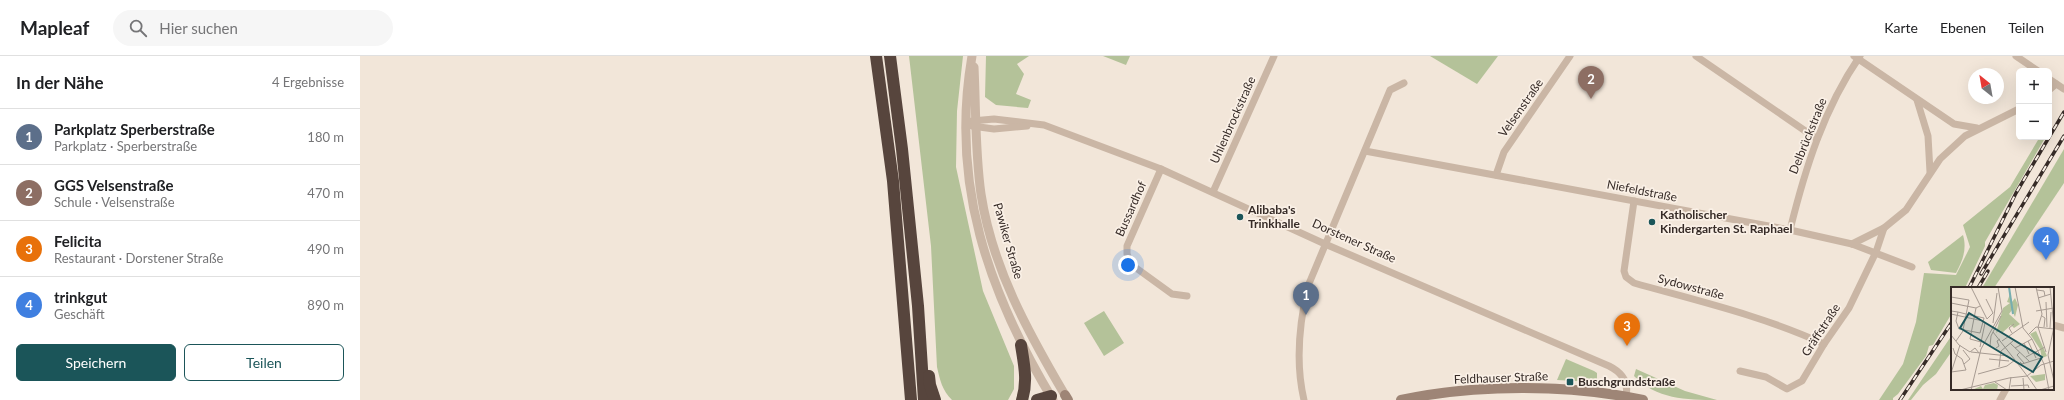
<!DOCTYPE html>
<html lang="de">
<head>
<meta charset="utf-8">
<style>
  body { margin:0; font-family:Lato,sans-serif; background:#f6f6f6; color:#202124 }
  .controls { position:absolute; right:12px; top:12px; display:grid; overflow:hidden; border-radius:6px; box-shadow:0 4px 16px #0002 }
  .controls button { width:36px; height:36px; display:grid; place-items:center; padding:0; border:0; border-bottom:1px solid #e0e0e0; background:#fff; color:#202124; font:20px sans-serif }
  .compass { position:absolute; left:1608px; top:12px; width:36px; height:36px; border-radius:50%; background:#fff; box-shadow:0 4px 16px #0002; rotate:329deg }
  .you { position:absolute; left:768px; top:209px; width:14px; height:14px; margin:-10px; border:3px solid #fff; border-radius:50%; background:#1a73e8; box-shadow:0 0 0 6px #1a73e833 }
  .badge { display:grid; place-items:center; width:26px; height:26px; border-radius:50%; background:#1b5559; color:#fff; font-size:13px; font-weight:700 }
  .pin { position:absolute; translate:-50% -33px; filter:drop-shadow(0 1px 2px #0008) }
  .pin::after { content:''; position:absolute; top:21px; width:14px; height:12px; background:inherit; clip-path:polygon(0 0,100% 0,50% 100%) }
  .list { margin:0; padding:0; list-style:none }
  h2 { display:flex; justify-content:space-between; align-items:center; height:52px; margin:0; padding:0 16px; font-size:17px }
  h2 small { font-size:13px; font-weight:400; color:#757577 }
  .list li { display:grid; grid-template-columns:26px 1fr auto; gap:12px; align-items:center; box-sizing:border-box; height:56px; padding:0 16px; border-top:1px solid #e0e0e0 }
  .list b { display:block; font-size:15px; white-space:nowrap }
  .list p { margin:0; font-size:13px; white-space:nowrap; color:#757577 }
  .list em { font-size:13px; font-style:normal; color:#757577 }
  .actions { display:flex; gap:8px; padding:12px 16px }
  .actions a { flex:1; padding:9px 0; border:1px solid #1b5559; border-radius:6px; text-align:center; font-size:14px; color:#1b5559 }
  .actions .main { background:#1b5559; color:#fff }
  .icon { flex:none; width:22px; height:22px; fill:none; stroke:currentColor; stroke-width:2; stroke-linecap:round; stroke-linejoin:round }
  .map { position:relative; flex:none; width:1704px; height:344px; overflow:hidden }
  header { display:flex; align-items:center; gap:24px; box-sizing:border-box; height:56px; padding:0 20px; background:#fff; border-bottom:1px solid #e0e0e0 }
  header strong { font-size:19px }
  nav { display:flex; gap:22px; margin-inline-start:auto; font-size:14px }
  .search { width:280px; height:36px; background:#f6f6f6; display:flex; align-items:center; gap:10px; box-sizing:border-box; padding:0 14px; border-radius:22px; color:#757577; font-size:15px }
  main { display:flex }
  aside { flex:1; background:#fff }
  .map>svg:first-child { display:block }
  .green { fill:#b4c299 }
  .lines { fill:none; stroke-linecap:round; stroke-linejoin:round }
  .minor { stroke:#cab6a5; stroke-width:7 }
  .tertiary { stroke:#cab6a5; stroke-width:9 }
  .secondary { stroke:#9e8576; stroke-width:10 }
  .motorway { stroke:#57453d; stroke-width:12 }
  .rail-casing { stroke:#362b27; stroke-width:3.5 }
  .rail { stroke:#faf0e6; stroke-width:2; stroke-dasharray:6; stroke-linecap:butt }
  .poi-dot { fill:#1b5559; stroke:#faf0e6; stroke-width:1.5 }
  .labels { text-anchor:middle; stroke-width:3.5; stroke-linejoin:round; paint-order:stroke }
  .street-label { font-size:12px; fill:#362b27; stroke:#faf0e6 }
  .poi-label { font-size:12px; font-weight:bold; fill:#362b27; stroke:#faf0e6; text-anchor:start }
  .inset-river { fill:none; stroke:#77aeb0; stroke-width:2 }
  .inset-road { fill:none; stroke:#a79b92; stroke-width:1 }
  .view { fill:#1b5559; fill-opacity:0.15; stroke:#1b5559; stroke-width:2 }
  .inset-edge { fill:none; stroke:#362b27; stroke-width:2 }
</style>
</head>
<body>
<header>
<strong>Mapleaf</strong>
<div class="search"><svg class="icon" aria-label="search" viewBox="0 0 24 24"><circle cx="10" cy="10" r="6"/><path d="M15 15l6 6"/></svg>Hier suchen</div>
<nav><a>Karte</a><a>Ebenen</a><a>Teilen</a></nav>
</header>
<main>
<aside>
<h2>In der Nähe<small>4 Ergebnisse</small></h2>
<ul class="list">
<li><span class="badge" style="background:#5c6f8a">1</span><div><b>Parkplatz Sperberstraße</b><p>Parkplatz · Sperberstraße</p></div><em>180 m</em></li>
<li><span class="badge" style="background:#8d6e63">2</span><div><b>GGS Velsenstraße</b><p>Schule · Velsenstraße</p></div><em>470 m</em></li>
<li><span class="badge" style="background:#e8710a">3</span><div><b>Felicita</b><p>Restaurant · Dorstener Straße</p></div><em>490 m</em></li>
<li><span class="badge" style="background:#3f7fe0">4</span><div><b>trinkgut</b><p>Geschäft</p></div><em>890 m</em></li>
</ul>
<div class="actions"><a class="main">Speichern</a><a>Teilen</a></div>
</aside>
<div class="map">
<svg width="1704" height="344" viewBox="0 0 1704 344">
  <rect width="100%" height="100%" fill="#f2e6d9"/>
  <g class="green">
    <path d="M549,0H603L597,55L596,111L623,235L654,310V333L648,344H592C582,334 580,324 577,311L571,190Z"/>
    <path d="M626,0H669L657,8L664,18L656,38L671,44L668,52L636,49L625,41Z"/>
    <path d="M743,0H770L766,9Z"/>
    <path d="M1070,0H1138L1117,28Z"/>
    <path d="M1685,82L1625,186V190L1605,232H1592V257L1573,289L1569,290L1566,300L1538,338L1533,342V344H1519L1543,308L1556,266L1564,217L1596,219L1610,191L1603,169L1650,131L1678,84Z"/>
    <path d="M1704,93V127L1634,232H1622Z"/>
    <path d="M1603,179C1607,193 1603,204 1596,217L1571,214L1568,206Z"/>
    <path d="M744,255L764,287L744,300L724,267Z"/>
    <path d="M1592,279V295L1576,318L1563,329L1551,344H1548Z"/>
    <path d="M1206,303L1234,315L1237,317V323L1233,326L1197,324Z"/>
    <path d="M1276,313L1325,335L1357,344C1326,344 1296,343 1274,320Z"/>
  </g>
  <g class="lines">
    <g class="minor">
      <path d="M1336,0L1457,83"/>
      <path d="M1494,0L1594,68L1617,72"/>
      <path d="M1656,0L1678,15"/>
      <path d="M1689,23L1704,33"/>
      <path d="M1689,34L1696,28"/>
      <path d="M1557,44L1568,80L1570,116"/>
      <path d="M612,65L634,63L684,69L801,113L965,188L1249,310C1263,317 1270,328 1265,344"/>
      <path d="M612,70L634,73L667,70"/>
      <path d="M1005,95L1430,174L1492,188L1552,211"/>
      <path d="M801,113L767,190V198L772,209L812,238L827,240"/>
      <path d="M1136,119L1144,96L1210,0"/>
      <path d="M853,136L914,0"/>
      <path d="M1274,145L1264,215L1266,221L1274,227C1338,245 1403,260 1464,288"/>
      <path d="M1430,174C1445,113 1464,52 1500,0"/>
      <path d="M1492,188L1524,172"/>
      <path d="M1693,269L1704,272"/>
      <path d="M1380,315L1406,321L1427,333L1442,325L1464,288L1489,252L1516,196L1524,172L1546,154L1580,103L1605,80L1659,53"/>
      <path d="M944,344C935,306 939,268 948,230L1030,34L1044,27"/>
      <path d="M1640,344L1646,333"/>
    </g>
    <g class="tertiary">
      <path d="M612,0C590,127 628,236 693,344"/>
      <path d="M614,11C616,53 615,96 621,138C632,211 668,276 705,339"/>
    </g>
    <g class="secondary">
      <path d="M705,339L708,344"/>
      <path d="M1041,344C1115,328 1209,328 1283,344"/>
    </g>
    <g class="motorway">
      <path d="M516,0L533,125L551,344"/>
      <path d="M530,0L542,93L558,250L564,344"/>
      <path d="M661,289C664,308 668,325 662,344"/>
      <path d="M569,320L570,329L575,344"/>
      <path d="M677,344L691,340"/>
    </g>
    <g class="rail-casing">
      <g id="rail">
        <path d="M1621,218L1704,80"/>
        <path d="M1609,232L1656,137L1704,56"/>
        <path d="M1618,232L1628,215"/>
        <path d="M1540,344L1592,266"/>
      </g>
    </g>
    <use href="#rail" class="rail"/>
  </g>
  <g class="poi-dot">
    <circle cx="880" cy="161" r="4"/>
    <circle cx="1292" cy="166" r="4"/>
    <rect x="1206" y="322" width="8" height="8" rx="2"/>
  </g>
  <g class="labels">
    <g class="street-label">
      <text transform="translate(1161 52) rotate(-55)" y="4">Velsenstraße</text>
      <text transform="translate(873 64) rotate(-66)" y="4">Uhlenbrockstraße</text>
      <text transform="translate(1448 80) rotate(-68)" y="4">Delbrückstraße</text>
      <text transform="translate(1282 135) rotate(11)" y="4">Niefeldstraße</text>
      <text transform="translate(771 153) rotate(-66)" y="4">Bussardhof</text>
      <text transform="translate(648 185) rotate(74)" y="4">Pawiker Straße</text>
      <text transform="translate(994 185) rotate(24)" y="4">Dorstener Straße</text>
      <text transform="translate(1331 231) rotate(15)" y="4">Sydowstraße</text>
      <text transform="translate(1461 274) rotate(-57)" y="4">Gräffstraße</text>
      <text transform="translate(1141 322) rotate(-2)" y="4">Feldhauser Straße</text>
    </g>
    <g class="poi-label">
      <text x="888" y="158">Alibaba's<tspan x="888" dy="14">Trinkhalle</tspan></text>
      <text x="1300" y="163">Katholischer<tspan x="1300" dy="14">Kindergarten St. Raphael</tspan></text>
      <text x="1218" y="330">Buschgrundstraße</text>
    </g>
  </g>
  <g transform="translate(1591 231)">
    <rect width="103" height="103" fill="#f2e6d9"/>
    <path d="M59,7L61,15L64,11L67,18L64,30L61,23L58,27L69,37L63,41L58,36L60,38L51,46L49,43L45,46L52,21L59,16L56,15ZM85,44L96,69L91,71L89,62L79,47ZM94,87V93L85,95L79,89ZM43,96L47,98L46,103H21L30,99L32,102L34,98Z" fill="#b4c299"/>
    <path class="inset-river" d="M58,0L62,27"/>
    <path class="inset-road" d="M20,0L36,32L42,26L35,12M64,0L72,41L81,52L93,77L98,103M85,0L91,27L87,40M99,0L103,40L97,68L103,94M86,3L93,4L94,9M0,10L18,13L12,43M87,11L100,7M95,15L96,40M0,16L25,21M29,19L25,21L19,52L30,55M0,24L7,25L15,27L33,31L29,46L8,42L5,34L7,25M85,24L103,21M0,27L32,34M91,29L94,31L93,40M42,36L46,6M87,40L95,65M99,41L100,25M61,46L58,41L63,37M0,48L8,58L19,65M77,48L85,40L103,42M5,54L12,44M51,54L78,35M77,54L85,71M59,56L79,75M73,56L78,67M39,59L40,49L50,29M29,60L34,36M2,61L4,67L11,72L15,83M45,61L48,59L46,54L49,52M64,61L81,52M12,63L19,72L13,77M19,65L24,61L28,66M20,65L57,69L67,77L77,90M69,65L66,68L73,76M75,70L94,60M38,72L58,74M69,75L71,77L90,71M48,80L50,64L62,54M0,85L15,83M0,86L9,58M27,87L56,79L64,73L42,45M77,90L86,103M72,91L73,103M44,95L56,103M60,99L77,98L78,101M9,103L58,91L76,89L90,78L103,74M20,103L30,62L51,24L47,0M58,103L60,90M89,103L103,99"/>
    <path class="view" d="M18,26L91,70L82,85L9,41Z"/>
    <rect width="103" height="103" class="inset-edge"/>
  </g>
</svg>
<div class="controls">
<button>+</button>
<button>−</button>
</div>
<svg class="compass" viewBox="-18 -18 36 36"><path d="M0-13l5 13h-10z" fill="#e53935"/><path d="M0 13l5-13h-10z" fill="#757577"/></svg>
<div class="you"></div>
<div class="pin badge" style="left:946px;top:259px;background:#5c6f8a">1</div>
<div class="pin badge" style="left:1231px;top:43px;background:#8d6e63">2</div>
<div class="pin badge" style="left:1267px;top:290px;background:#e8710a">3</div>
<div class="pin badge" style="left:1686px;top:204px;background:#3f7fe0">4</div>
</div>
</main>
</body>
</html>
